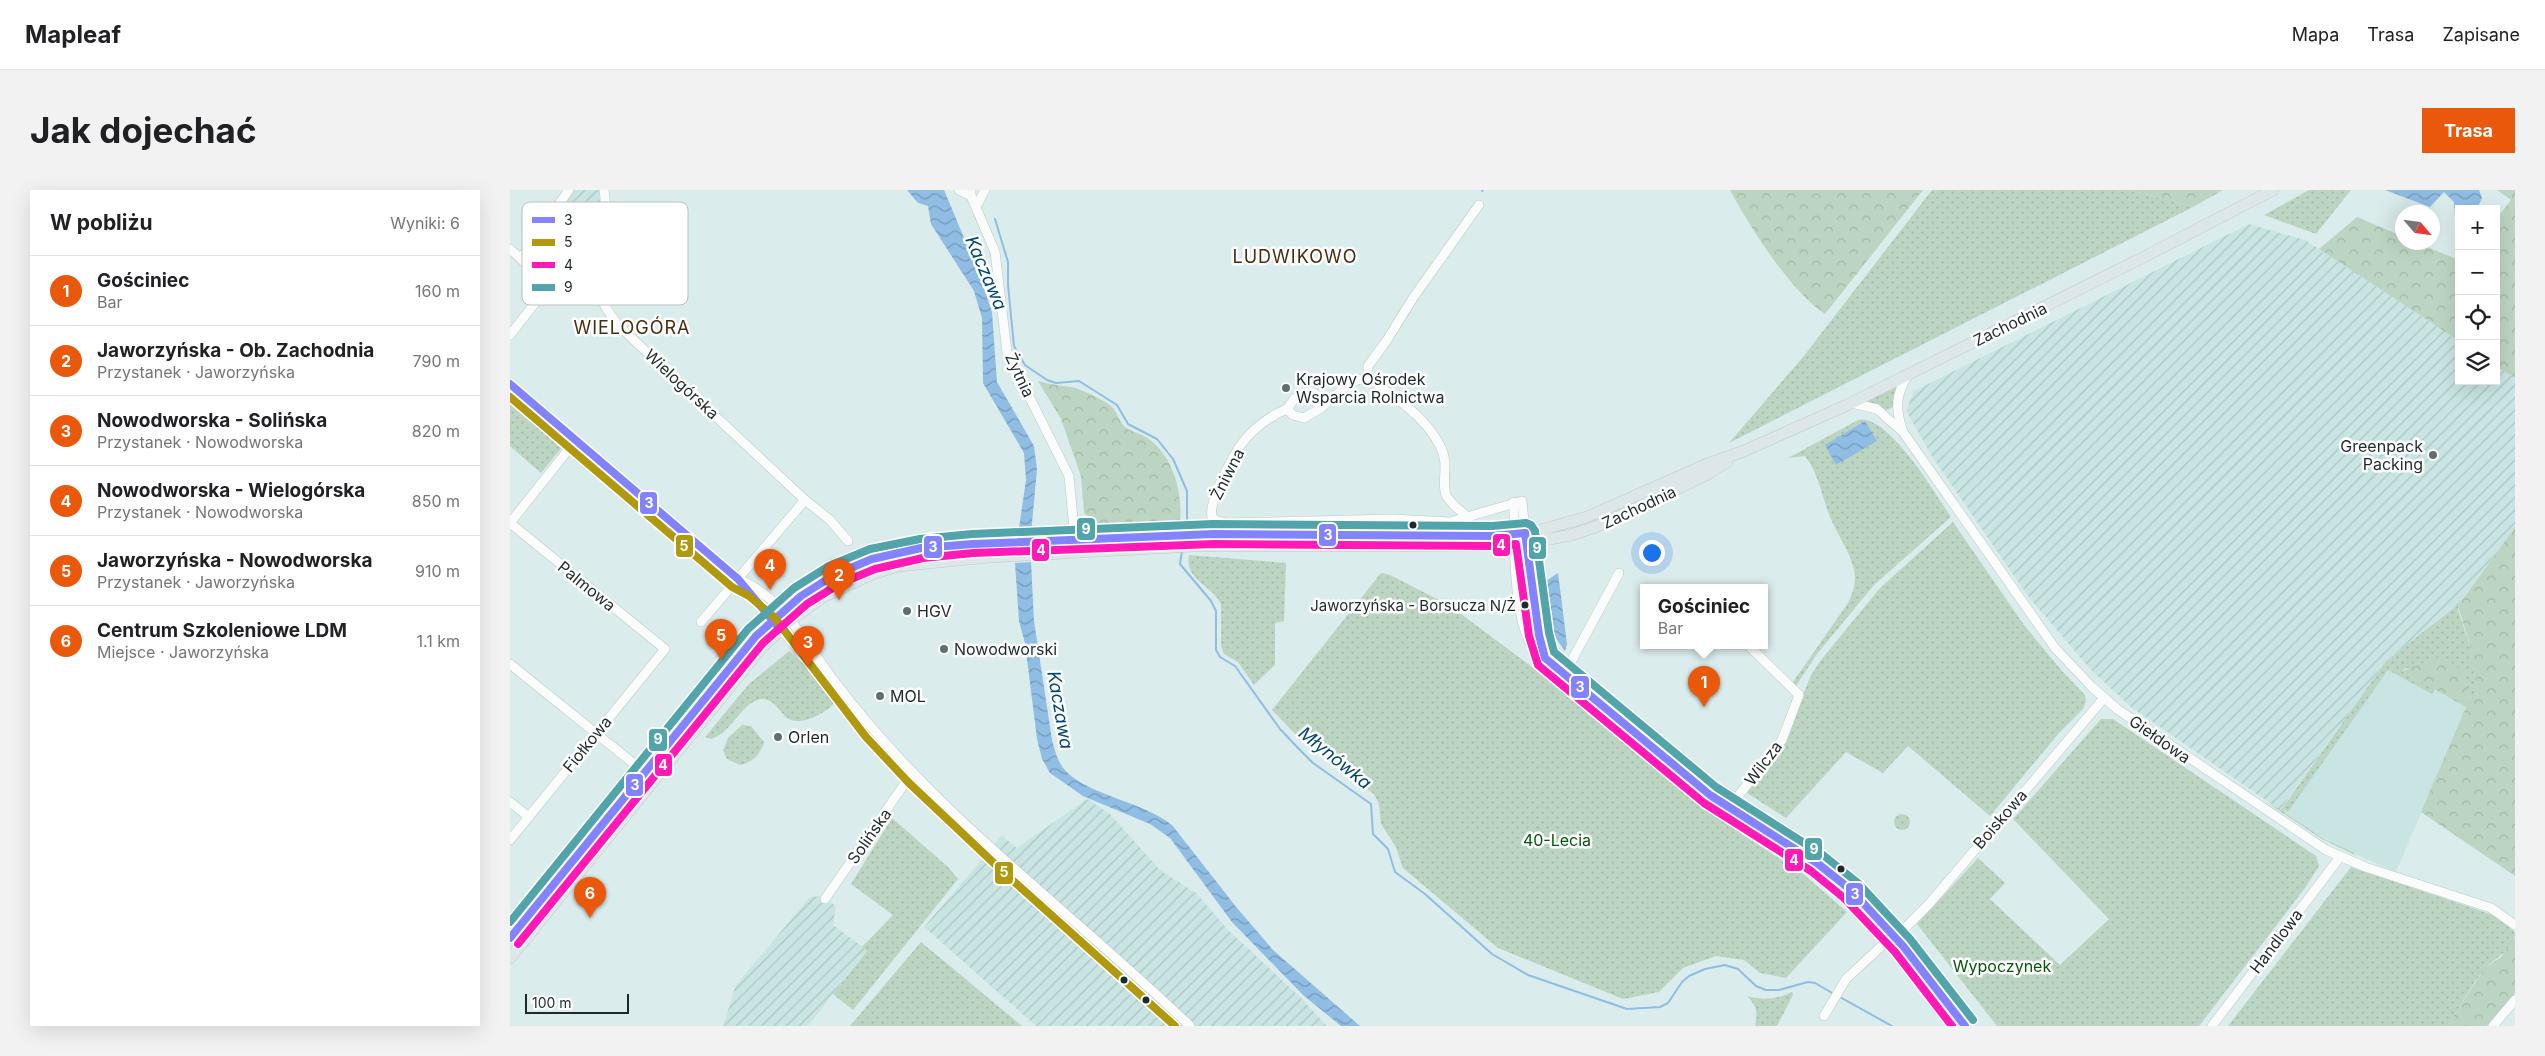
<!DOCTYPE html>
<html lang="pl">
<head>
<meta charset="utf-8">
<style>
  body { margin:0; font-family:Inter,sans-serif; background:#f2f2f2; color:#202124 }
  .controls { position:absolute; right:15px; top:15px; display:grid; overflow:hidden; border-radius:0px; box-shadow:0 5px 20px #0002 }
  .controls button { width:45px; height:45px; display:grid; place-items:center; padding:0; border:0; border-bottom:1px solid #e0e0e0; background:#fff; color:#202124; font:25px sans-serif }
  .compass { position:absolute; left:1885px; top:15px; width:45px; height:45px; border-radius:50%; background:#fff; box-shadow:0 5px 20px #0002; rotate:118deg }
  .scale { position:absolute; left:15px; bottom:12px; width:104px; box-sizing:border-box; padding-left:5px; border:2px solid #1e2a2a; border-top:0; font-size:14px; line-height:18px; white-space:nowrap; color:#1e2a2a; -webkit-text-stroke:4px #fff; paint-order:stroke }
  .you { position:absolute; left:1141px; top:362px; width:18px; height:18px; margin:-12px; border:4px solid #fff; border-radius:50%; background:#1a73e8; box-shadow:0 0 0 8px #1a73e833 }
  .badge { display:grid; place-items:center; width:32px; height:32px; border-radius:50%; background:#ea580c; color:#fff; font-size:16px; font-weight:700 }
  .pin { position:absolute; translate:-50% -41px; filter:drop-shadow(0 1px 2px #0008) }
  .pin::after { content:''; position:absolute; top:26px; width:18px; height:15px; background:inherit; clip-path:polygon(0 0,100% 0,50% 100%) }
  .popup { position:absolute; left:1130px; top:394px; width:128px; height:65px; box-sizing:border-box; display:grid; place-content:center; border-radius:0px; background:#fff; filter:drop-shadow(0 1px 4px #0005); font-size:16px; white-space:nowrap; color:#757577 }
  .popup b { font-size:19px; color:#202124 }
  .popup::after { content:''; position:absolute; left:50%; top:100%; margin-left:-10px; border:10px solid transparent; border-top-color:#fff }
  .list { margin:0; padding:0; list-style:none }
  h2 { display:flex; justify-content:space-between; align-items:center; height:65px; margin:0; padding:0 20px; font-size:21px }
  h2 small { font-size:16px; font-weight:400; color:#757577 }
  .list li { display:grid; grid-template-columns:32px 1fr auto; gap:15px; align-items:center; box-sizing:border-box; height:70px; padding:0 20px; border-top:1px solid #e0e0e0 }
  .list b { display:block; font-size:19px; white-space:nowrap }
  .list p { margin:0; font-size:16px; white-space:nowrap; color:#757577 }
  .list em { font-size:16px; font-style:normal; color:#757577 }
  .icon { flex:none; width:28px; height:28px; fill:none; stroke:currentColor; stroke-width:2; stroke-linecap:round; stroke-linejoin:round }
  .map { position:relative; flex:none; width:2005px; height:836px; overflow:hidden; border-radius:0px }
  header { display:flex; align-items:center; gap:30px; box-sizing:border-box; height:70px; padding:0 25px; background:#fff; border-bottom:1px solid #e0e0e0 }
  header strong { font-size:24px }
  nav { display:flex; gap:28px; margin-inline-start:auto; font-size:18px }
  .intro { display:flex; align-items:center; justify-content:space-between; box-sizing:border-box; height:120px; padding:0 30px }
  h1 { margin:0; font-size:35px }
  .button { padding:12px 22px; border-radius:0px; background:#ea580c; color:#fff; font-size:18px; font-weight:700 }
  main { display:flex; gap:30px; padding:0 30px }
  aside { flex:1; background:#fff; border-radius:0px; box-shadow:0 5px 20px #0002 }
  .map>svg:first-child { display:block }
  .built { fill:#c8e5e4 }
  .industrial { fill:url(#industrial-furrows) }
  .grass { fill:url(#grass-dots) }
  .forest { fill:url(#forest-crowns) }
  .water { fill:url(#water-waves) }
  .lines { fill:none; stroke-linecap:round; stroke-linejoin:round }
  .stream { stroke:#90bde3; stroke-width:2 }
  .minor-casing { stroke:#bac8c8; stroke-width:10 }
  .major-casing { stroke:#c1c9c9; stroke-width:12 }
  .minor { stroke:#fafcfc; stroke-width:9 }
  .major { stroke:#dde7e9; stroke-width:11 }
  .bus-1-casing { stroke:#fff; stroke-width:11 }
  .bus-2-casing { stroke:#fff; stroke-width:11 }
  .bus-3-casing { stroke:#fff; stroke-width:11 }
  .bus-4-casing { stroke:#fff; stroke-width:11 }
  .bus-1 { stroke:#8383ff; stroke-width:8 }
  .bus-2 { stroke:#b0980f; stroke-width:8 }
  .bus-3 { stroke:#ff1ab8; stroke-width:8 }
  .bus-4 { stroke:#50a4aa; stroke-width:8 }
  .poi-dot { fill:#606e6e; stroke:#fff; stroke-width:2 }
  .bus-dot { fill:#1e2a2a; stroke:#fff; stroke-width:2 }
  .labels { text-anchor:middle; stroke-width:5; stroke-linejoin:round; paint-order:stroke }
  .bus-label { font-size:15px; fill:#1e2a2a; stroke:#fff; text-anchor:end }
  .street-label { font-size:16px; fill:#1e2a2a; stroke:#fff }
  .poi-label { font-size:16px; fill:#1e2a2a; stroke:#fff; text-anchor:start }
  .park-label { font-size:16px; fill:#005709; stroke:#fff }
  .neighbourhood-label { font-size:18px; letter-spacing:1px; fill:#492d0e; stroke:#fff }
  .water-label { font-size:18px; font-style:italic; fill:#004577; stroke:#fff }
  .key { fill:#fff; stroke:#bcbfbf; stroke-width:1 }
  .key-label { font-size:14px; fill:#1e2a2a }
  .line-badge { stroke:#fff; stroke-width:2 }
  .badge-label { font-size:14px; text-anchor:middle; font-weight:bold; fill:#fff }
</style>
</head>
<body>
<header>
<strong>Mapleaf</strong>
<nav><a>Mapa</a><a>Trasa</a><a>Zapisane</a></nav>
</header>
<div class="intro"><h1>Jak dojechać</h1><a class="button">Trasa</a></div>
<main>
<aside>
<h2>W pobliżu<small>Wyniki: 6</small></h2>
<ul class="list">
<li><span class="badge">1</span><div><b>Gościniec</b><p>Bar</p></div><em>160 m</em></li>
<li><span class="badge">2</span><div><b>Jaworzyńska - Ob. Zachodnia</b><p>Przystanek · Jaworzyńska</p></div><em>790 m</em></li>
<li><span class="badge">3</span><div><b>Nowodworska - Solińska</b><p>Przystanek · Nowodworska</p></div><em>820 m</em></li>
<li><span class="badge">4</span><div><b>Nowodworska - Wielogórska</b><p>Przystanek · Nowodworska</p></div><em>850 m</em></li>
<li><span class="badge">5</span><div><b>Jaworzyńska - Nowodworska</b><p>Przystanek · Jaworzyńska</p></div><em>910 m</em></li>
<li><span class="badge">6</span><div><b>Centrum Szkoleniowe LDM</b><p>Miejsce · Jaworzyńska</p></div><em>1.1 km</em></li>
</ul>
</aside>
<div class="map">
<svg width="2005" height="836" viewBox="0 0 2005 836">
  <defs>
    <pattern id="industrial-furrows" width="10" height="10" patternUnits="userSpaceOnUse" patternTransform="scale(1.25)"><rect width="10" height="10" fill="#c8e5e4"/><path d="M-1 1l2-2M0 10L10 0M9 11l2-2" fill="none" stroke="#abc5c4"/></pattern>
    <pattern id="grass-dots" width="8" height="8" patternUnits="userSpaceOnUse" patternTransform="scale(1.25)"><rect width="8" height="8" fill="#bcd5c2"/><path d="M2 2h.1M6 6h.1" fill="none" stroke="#a1b7a7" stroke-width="1.8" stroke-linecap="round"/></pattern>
    <pattern id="forest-crowns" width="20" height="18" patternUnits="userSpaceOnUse" patternTransform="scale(1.25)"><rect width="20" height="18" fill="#bcd5c2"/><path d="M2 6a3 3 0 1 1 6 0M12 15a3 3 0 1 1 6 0" fill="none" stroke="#a1b7a7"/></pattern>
    <pattern id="water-waves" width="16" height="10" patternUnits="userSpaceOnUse" patternTransform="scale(1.25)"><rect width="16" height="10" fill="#90bde3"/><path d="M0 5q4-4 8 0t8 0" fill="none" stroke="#759ab8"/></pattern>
  </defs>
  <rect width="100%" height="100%" fill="#dbecec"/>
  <path class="built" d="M1877,472L1956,517L1886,682L1831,658L1770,621Z"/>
  <g class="industrial">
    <path d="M62,0H89L90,14L87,27L37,89L15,68Z"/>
    <path d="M1739,34L1795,50L1949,151V191H1986V176L2005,188V337L1949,414L1876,471L1770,620L1621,517L1580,479L1518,406L1423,268L1396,221L1404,201Z"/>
    <path d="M577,609L600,624L650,680L686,703L719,741L790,807L817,836H526L414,737L492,646L507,658Z"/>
    <path d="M311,706L326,716L323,735L357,760L298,836H213L226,795L300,707Z"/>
  </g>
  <g class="grass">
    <path d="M1422,0H1621L1683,17L1219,253L1293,167Z"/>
    <path d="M1799,0H1841L1806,44L1754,25Z"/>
    <path d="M1388,195L1384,204L1383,217L1374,221L1353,211Z"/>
    <path d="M0,203L54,249V255L31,283L0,256Z"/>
    <path d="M1348,230C1378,223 1426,305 1441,327L1364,395L1307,464L1286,496L1283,492L1338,413C1343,402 1347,392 1344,380C1340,361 1327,344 1320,327C1312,307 1309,284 1295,266L1278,268Z"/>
    <path d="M1443,332L1514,435L1552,481L1575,505L1576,511L1573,519L1549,543L1480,626L1398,556L1373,583L1336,562L1276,628L1237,603L1275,549L1301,485L1311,470L1370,398Z"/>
    <path d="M679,365L776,373L774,431L765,433V475L744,495L728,472L714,464L711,456V414C703,396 674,390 679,365Z"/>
    <path d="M871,383L880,385L939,415L1045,494L1236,647L1292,683L1337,722L1276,788L1250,783L1234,770L1206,766L1173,778L1149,802L1113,809L988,758L893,678L886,657L871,634L869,614L864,604L792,551L762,520Z"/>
    <path d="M1949,414L1948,419L1960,457L1968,506L1962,509C1954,503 1955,492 1955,483L1896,478L1892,481L1925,499L1922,504L1878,480L1778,622L1774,619L1775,623L1816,650L1841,661L1847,666L1812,649L1756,612L1771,620L1876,471Z"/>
    <path d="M279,461L309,488L326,510C321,521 294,535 281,530C268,524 268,509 250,509C228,516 223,542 201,549L195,547L239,494Z"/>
    <path d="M1591,529H1603L1806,666L1809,676L1795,698L1689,836H1487L1407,734L1468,668L1495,693L1480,709L1550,775L1599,729L1503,629Z"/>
    <path d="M232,535L241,536L254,552C251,563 243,573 230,575L217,569L213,560L218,548Z"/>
    <circle cx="1392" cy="632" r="8"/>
    <path d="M382,628L438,677L448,689L343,820L323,804L357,761L352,757L383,725L341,694Z"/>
    <path d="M1841,677L1983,725L2005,742C2005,761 1984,767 1974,780C1960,797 1950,818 1937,836H1718Z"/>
    <path d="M411,752L512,836H340Z"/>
    <path d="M1282,802L1283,805L1267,836H1245C1248,822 1247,816 1237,806C1254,811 1267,809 1282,802Z"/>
  </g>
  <g class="forest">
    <path d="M1220,0H1413L1315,124C1281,102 1239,36 1220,0Z"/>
    <path d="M1621,0H1713L1683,17Z"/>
    <path d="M1987,0H2005V188L1986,176V29L2001,10Z"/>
    <path d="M1847,27L1892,46V52L1907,53L1949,70V151L1809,59Z"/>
    <path d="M528,191C543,196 561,195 573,201C582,205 596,211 603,218C608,224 609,232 615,237C621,242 630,243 636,247C663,264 673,303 670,332L589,335L574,323L571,286L551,229Z"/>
    <path d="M2005,337V686L1911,622L1956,517L1892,481L1932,466L1955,483V495L1960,508L1968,506L1959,452L1948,416Z"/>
    <path d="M2005,748V803L1977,836H1937L1975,778L1991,767Z"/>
  </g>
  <g class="water">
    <path d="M397,0H434L470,86L482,122L487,192L524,256L527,279L521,344L508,345L516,290L514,263L473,193L472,128L464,101L421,34L418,16L408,13Z"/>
    <path d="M1875,0H1969L1972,8L1967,19H1949V26L1945,25L1944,12L1934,2L1920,17Z"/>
    <path d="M1355,231L1367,251L1326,275L1315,255Z"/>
    <path d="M521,372L524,431L542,550C545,561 547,570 554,579C576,605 632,611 662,635L727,718L763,760L850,836H831L793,805L722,732L660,648L640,634L573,606L540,583L532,569L527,549L515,453L509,431L505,373Z"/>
    <path d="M1048,383L1057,454L1055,461L1042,443L1036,391Z"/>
  </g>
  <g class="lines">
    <g class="stream">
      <path d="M972,1L973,0"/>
      <path d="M485,29L498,72V95L504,156L515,175L537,190L546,193L569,191L607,215L618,234L647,249L663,269L677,301V339"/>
      <path d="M672,361L670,374L701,411L706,421V460L710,467L725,476L770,539L788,558L803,573L861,614L863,644L878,659L885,682L915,704L982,764L1018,785L1117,819L1150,817L1158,813L1172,792L1179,786L1195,779L1215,775L1228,779L1246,796L1256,800H1269L1298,792L1305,793L1324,804"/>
      <path d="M1328,806L1382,836"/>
    </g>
    <g class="minor-casing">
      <g id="minor">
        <path d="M94,0C103,58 59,77 110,137L295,310L320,330L338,351"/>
        <path d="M449,0L461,6"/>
        <path d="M461,0V6L485,62L497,162L559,286L565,350"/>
        <path d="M466,17L475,0"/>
        <path d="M0,59L39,95"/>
        <path d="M11,68L59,0"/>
        <path d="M0,145L86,35L93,33"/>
        <path d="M858,187V176L877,150L903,108L969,15"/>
        <path d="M858,187C884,208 914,224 930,256C940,273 931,292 936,305C941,314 950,321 958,327"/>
        <path d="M0,194L228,389L270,439L302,474L320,488"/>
        <path d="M1342,213L1367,219L1393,242L1545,458L1582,497L1607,519L1816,660L1855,677L1981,718L2005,735"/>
        <path d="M811,218L841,192L858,187"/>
        <path d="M777,219L785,208L800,201L806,204L811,218L794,228L783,225L777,219C761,225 744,238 733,252C723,265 698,312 702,327L707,331L716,333L882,329L940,332L1012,311L1018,373L1035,468"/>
        <path d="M1392,239C1385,217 1386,206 1397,186"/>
        <path d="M1004,312C1004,348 1003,427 1022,456L1200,605C1239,634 1283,653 1322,684C1375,726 1413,783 1455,836"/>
        <path d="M228,389C273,407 297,455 325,492C425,625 561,721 680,836"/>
        <path d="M191,432L295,310"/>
        <path d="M0,474L134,582"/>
        <path d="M1054,485L1109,383"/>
        <path d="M0,612L19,627"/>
        <path d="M1218,619L1272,550L1289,505L1239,456"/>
        <path d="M0,650L155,459L0,333L66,250"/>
        <path d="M315,709L402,583"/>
        <path d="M1314,826L1336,789L1377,751L1393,740L1419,714L1594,508"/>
        <path d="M1702,836L1830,667"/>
        <path d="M1983,836L2005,810"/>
      </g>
    </g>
    <g class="major-casing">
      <g id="major">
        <path d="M0,748L232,461L271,420L313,391L362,369L410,359L670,344L825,343L982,346L1031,340L1077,327L1195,275L1234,261L1337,215L1630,69L1763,0"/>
        <path d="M0,768L253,456L280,431L313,407L362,384L388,376L479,367L683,356H1003L1061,345L1091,335L1198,284L1217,272"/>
      </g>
    </g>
    <use href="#minor" class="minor"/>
    <use href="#major" class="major"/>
    <g class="bus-1-casing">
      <g id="bus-1">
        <path d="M0,194L228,389L270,439"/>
        <path d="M1015,343L1029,445L1035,468L1200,605L1307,673L1341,700L1393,756L1455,836"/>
        <path d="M0,748L246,446L291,406L324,385L362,369L411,358L463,354L704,344L982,346L1015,343"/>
      </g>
    </g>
    <g class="bus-2-casing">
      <path id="bus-2" d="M0,207L222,397L239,406L264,427L356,547L399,593L489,678L665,836"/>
    </g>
    <g class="bus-3-casing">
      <path id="bus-3" d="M8,754L253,453L297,414L329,394L365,379L413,368L463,363L704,354L982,356L1006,354L1019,446L1028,475L1194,613L1301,681L1334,708L1385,762L1442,836"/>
    </g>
    <g class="bus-4-casing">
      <path id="bus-4" d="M0,732L238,439L284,398L319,376L360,359L410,349L462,344L703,334L982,336L1016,333L1021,335L1025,341L1039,443L1044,462L1206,597L1313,665L1348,693L1400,749L1463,830"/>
    </g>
    <use href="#bus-1" class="bus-1"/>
    <use href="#bus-2" class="bus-2"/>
    <use href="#bus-3" class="bus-3"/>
    <use href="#bus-4" class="bus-4"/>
  </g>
  <g class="poi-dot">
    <circle cx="776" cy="198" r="5"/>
    <circle cx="1923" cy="265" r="5"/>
    <circle cx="397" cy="421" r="5"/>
    <circle cx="434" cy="459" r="5"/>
    <circle cx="370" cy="506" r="5"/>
    <circle cx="268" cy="547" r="5"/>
  </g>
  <g class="bus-dot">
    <circle cx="903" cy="335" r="4.5"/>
    <circle cx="1015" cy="415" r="4.5"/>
    <circle cx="1331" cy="679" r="4.5"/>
    <circle cx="614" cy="790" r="4.5"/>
    <circle cx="636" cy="810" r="4.5"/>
  </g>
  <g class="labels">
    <g class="bus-label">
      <text x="1006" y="421">Jaworzyńska - Borsucza N/Ż</text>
    </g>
    <g class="street-label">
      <text transform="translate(1500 134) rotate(-26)" y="6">Zachodnia</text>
      <text transform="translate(510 185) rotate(65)" y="6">Żytnia</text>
      <text transform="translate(172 194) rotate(43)" y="6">Wielogórska</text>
      <text transform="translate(717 284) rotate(-63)" y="6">Żniwna</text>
      <text transform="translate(1129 317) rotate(-25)" y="6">Zachodnia</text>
      <text transform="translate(77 396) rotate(39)" y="6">Palmowa</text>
      <text transform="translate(1650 549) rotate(35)" y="6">Giełdowa</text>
      <text transform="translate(77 554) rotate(-51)" y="6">Fiołkowa</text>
      <text transform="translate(1253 573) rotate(-53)" y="6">Wilcza</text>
      <text transform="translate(1490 629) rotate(-49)" y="6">Boiskowa</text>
      <text transform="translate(359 646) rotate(-55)" y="6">Solińska</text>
      <text transform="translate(1766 751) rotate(-53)" y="6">Handlowa</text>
    </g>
    <g class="poi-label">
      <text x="786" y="195">Krajowy Ośrodek<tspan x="786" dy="18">Wsparcia Rolnictwa</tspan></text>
      <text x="1913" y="262" text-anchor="end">Greenpack<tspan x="1913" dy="18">Packing</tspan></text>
      <text x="407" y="427">HGV</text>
      <text x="444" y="465">Nowodworski</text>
      <text x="380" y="512">MOL</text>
      <text x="278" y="553">Orlen</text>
    </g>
    <g class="park-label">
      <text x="1047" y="656">40-Lecia</text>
      <text x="1492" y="782">Wypoczynek</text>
    </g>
    <g class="neighbourhood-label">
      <text x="785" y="73">LUDWIKOWO</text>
      <text x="122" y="144">WIELOGÓRA</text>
    </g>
    <g class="water-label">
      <text transform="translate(476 83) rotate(67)" y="6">Kaczawa</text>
      <text transform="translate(550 520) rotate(80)" y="6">Kaczawa</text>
      <text transform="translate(825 568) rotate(39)" y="6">Młynówka</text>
    </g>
  </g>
  <rect x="12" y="12" width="166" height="103" rx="8" class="key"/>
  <rect x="22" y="27" width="23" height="6" fill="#8383ff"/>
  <rect x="22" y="49" width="23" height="7" fill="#b0980f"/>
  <rect x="22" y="72" width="23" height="6" fill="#ff1ab8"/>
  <rect x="22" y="94" width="23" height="7" fill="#50a4aa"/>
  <g class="key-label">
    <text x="54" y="35">3</text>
    <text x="54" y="57">5</text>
    <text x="54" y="80">4</text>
    <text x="54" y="102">9</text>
  </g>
  <g class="line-badge">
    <rect x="129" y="301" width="19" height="24" rx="5" fill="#8383ff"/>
    <rect x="566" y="327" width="20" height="24" rx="5" fill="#50a4aa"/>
    <rect x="808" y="333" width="19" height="24" rx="5" fill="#8383ff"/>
    <rect x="982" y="343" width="19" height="24" rx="5" fill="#ff1ab8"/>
    <rect x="165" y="344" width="19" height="24" rx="5" fill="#b0980f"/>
    <rect x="413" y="345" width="20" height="24" rx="5" fill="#8383ff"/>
    <rect x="1018" y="346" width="19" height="24" rx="5" fill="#50a4aa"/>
    <rect x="521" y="348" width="19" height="24" rx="5" fill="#ff1ab8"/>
    <rect x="1060" y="485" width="20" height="24" rx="5" fill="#8383ff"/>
    <rect x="138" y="538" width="20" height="24" rx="5" fill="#50a4aa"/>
    <rect x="144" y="563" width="19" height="24" rx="5" fill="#ff1ab8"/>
    <rect x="115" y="583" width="19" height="24" rx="5" fill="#8383ff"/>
    <rect x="1294" y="647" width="19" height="24" rx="5" fill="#50a4aa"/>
    <rect x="1274" y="658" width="20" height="24" rx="5" fill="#ff1ab8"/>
    <rect x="484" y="671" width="20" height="24" rx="5" fill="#b0980f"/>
    <rect x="1335" y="692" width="19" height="24" rx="5" fill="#8383ff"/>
  </g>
  <g class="badge-label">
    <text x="139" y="318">3</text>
    <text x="576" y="344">9</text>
    <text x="818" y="350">3</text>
    <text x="991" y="360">4</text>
    <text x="174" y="361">5</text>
    <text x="423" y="362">3</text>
    <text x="1027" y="363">9</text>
    <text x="531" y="365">4</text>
    <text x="1070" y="502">3</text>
    <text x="148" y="554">9</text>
    <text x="153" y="580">4</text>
    <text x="125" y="600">3</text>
    <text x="1304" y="664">9</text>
    <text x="1284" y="675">4</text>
    <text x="494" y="687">5</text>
    <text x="1345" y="709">3</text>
  </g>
</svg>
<div class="controls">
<button>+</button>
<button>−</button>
<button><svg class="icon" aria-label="locate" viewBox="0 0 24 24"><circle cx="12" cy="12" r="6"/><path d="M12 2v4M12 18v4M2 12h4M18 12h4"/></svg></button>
<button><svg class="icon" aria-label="layers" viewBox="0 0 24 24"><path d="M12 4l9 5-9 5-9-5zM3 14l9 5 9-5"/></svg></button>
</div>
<svg class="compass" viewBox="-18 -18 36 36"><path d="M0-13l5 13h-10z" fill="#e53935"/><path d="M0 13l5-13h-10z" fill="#757577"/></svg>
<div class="scale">100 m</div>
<div class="you"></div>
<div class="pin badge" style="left:1194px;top:517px">1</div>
<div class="popup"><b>Gościniec</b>Bar</div>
<div class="pin badge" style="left:329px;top:410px">2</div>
<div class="pin badge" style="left:298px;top:477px">3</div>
<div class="pin badge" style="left:260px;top:400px">4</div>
<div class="pin badge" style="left:211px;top:470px">5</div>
<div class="pin badge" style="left:80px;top:728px">6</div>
</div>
</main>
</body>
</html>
